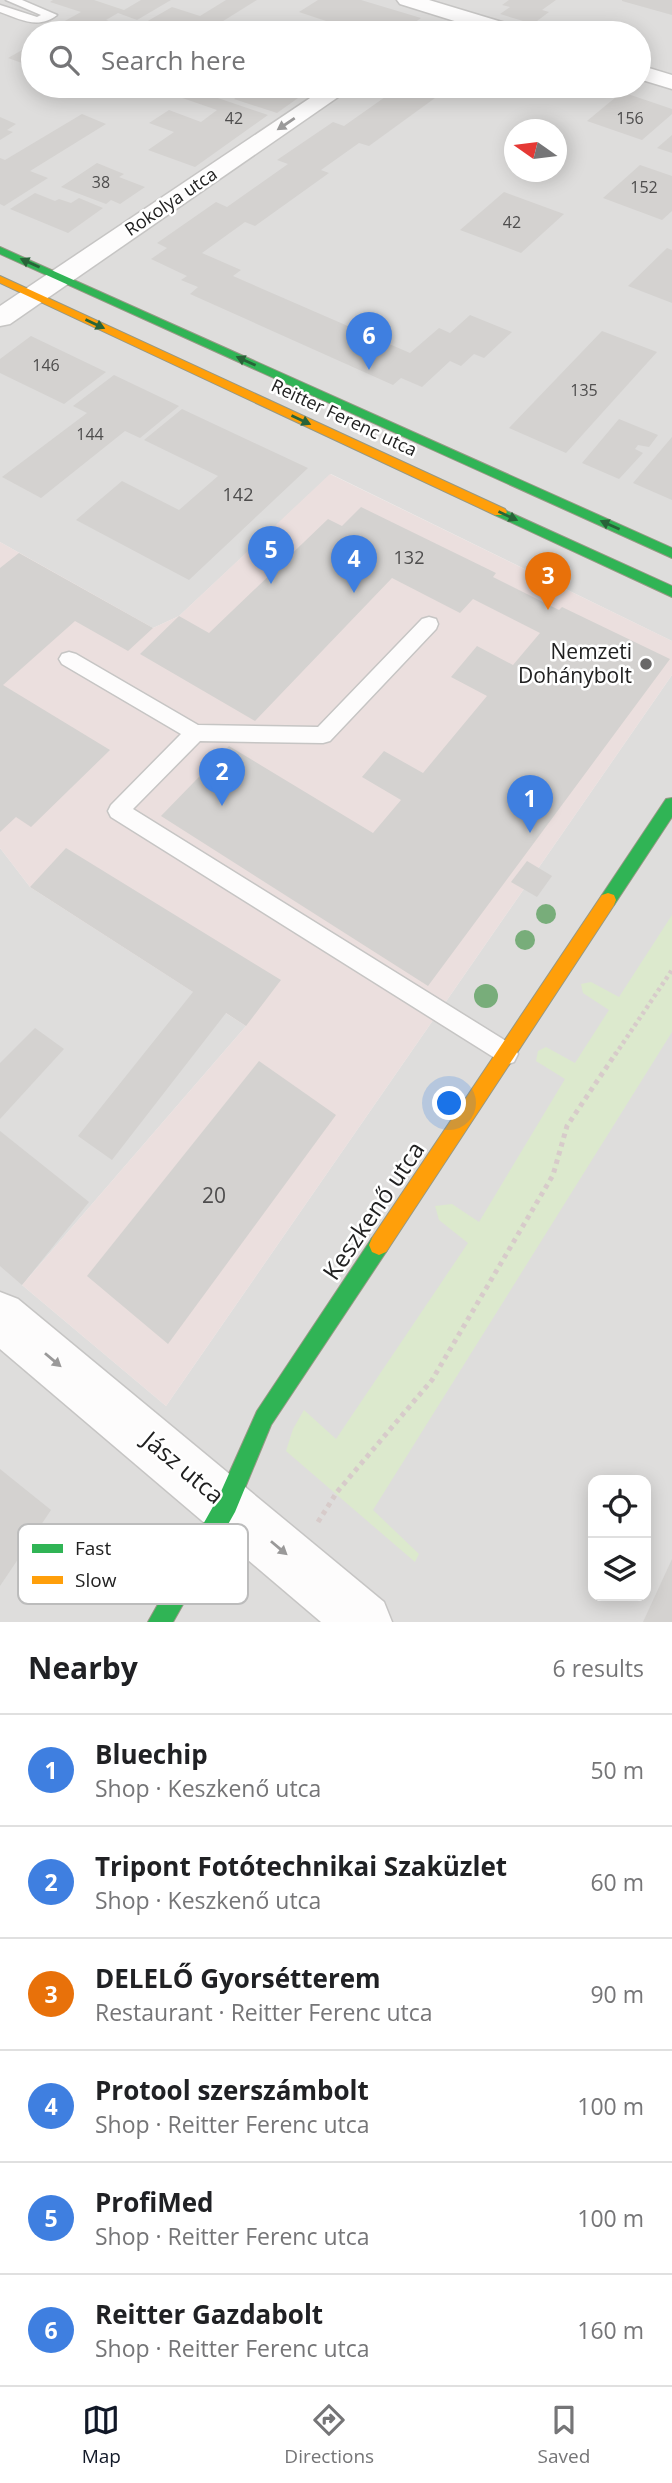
<!DOCTYPE html>
<html lang="en">
<head>
<meta charset="utf-8">
<style>
  body { margin:0; font-family:"Open Sans",sans-serif; background:#f2f2f2; color:#202124 }
  .controls { position:absolute; right:21px; bottom:21px; display:grid; overflow:hidden; border-radius:14px; box-shadow:0 4px 18px #0003 }
  .controls button { width:63px; height:63px; display:grid; place-items:center; padding:0; border:0; border-bottom:2px solid #e0e0e0; background:#fff; color:#202124; font:35px sans-serif }
  .compass { position:absolute; left:504px; top:119px; width:63px; height:63px; border-radius:50%; background:#fff; box-shadow:0 4px 18px #0003; rotate:284deg }
  .you { position:absolute; left:450px; top:1104px; width:24px; height:24px; margin:-18px; border:5px solid #fff; border-radius:50%; background:#1a73e8; box-shadow:0 0 0 10px #1a73e833 }
  .badge { display:grid; place-items:center; width:46px; height:46px; border-radius:50%; background:#111827; color:#fff; font-size:23px; font-weight:700 }
  .pin { position:absolute; translate:-50% -58px; filter:drop-shadow(0 2px 4px #0008) }
  .pin::after { content:''; position:absolute; top:37px; width:24px; height:21px; background:inherit; clip-path:polygon(0 0,100% 0,50% 100%) }
  .list { margin:0; padding:0; list-style:none }
  h2 { display:flex; justify-content:space-between; align-items:center; height:91px; margin:0; padding:0 28px; font-size:30px }
  h2 small { font-size:23px; font-weight:400; color:#757577 }
  .list li { display:grid; grid-template-columns:46px 1fr auto; gap:21px; align-items:center; box-sizing:border-box; height:112px; padding:0 28px; border-top:2px solid #e0e0e0 }
  .list b { display:block; font-size:26px; white-space:nowrap }
  .list p { margin:0; font-size:23px; white-space:nowrap; color:#757577 }
  .list em { font-size:23px; font-style:normal; color:#757577 }
  .icon { flex:none; width:38px; height:38px; fill:none; stroke:currentColor; stroke-width:2; stroke-linecap:round; stroke-linejoin:round }
  .map { position:relative; flex:none; width:672px; height:1622px; overflow:hidden }
  .search { position:absolute; background:#fff; box-shadow:0 4px 18px #0003; left:21px; right:21px; top:21px; height:77px; display:flex; align-items:center; gap:18px; box-sizing:border-box; padding:0 24px; border-radius:38px; color:#757577; font-size:26px }
  .sheet { height:763px; background:#fff }
  nav { display:flex; justify-content:space-around; align-items:center; box-sizing:border-box; height:98px; border-top:2px solid #e0e0e0; background:#fff; font-size:19px; color:#757577 }
  nav a { display:grid; justify-items:center; gap:4px }
  nav .on { color:#111827 }
  .map>svg:first-child { display:block }
  .residential { fill:#dedddc; fill-rule:evenodd }
  .commercial { fill:#ebdfde }
  .grass { fill:#dce9cd }
  .building { fill:#d4d2d0 }
  .lines { fill:none; stroke-linecap:round; stroke-linejoin:round }
  .lane-casing { stroke:#c6c5c4; stroke-width:3 }
  .street-casing { stroke:#c6c5c4; stroke-width:3 }
  .fast-casing { stroke:#969884; stroke-width:2 }
  .slow-casing { stroke:#969884; stroke-width:2 }
  .path-far1 { stroke:#d7cbca; stroke-width:4.5; stroke-dasharray:3.5 3.5; stroke-linecap:butt }
  .path { stroke:#d7cbca; stroke-width:5; stroke-dasharray:4.5 4.5; stroke-linecap:butt }
  .lane { fill:#fdfcfc; fill-rule:evenodd }
  .street { fill:#fdfcfc; fill-rule:evenodd }
  .fast { fill:#30b455; fill-rule:evenodd }
  .slow { fill:#ff9f0a; fill-rule:evenodd }
  .tree { fill:#78ad7a }
  .oneway { fill:#9a9999 }
  .oneway2 { fill:#286338 }
  .poi-dot { fill:#696868; stroke:#fff; stroke-width:2.5 }
  .labels { text-anchor:middle; stroke-width:5; stroke-linejoin:round; paint-order:stroke }
  .far-number-label { font-size:16px; fill:#4e4d4d }
  .far-street-label { font-size:18px; fill:#212121; stroke:#fff }
  .number-label { font-size:18px; fill:#4e4d4d }
  .poi-label { font-size:21px; fill:#212121; stroke:#fff; text-anchor:end }
  .near-number-label { font-size:21px; fill:#4e4d4d }
  .near-street-label { font-size:24px; fill:#212121; stroke:#fff }
  .key { fill:#fff; stroke:#bcbcbc; stroke-width:2 }
  .key-label { font-size:19px; fill:#212121 }
</style>
</head>
<body>
<div class="map">
<svg width="672" height="1622" viewBox="0 0 672 1622">
  <rect width="100%" height="100%" fill="#efedeb"/>
  <g class="residential">
    <path d="M0,0H672V641L331,474L179,616L153,628L0,542ZM33,33H639V86H33ZM514,130H556V172H514Z"/>
    <path d="M672,675V1622H0V848L30,887L246,1026L22,1285L166,1406ZM593,1480H646V1596H593Z"/>
  </g>
  <path class="commercial" d="M330,474L672,641V675L166,1406L22,1285L246,1026L30,887L0,848V542L153,628L179,616Z"/>
  <path class="grass" d="M672,915V1032L373,1510L419,1554L415,1562L286,1451L293,1429L304,1410L336,1439L468,1243L439,1220L435,1206L452,1204L479,1222L565,1079L536,1061L538,1051L546,1047L575,1063L609,1010L583,993L581,984L591,982L619,997Z"/>
  <g class="building">
    <path d="M53,0H94L124,10L141,0H171L137,20L118,13L106,20L141,32L153,25L146,22L172,7L200,16L226,0H257L204,33H171L175,31L163,28L154,33H43L81,12L50,2Z"/>
    <path d="M318,0H361L421,18L400,33H343L355,25L346,23L341,26L299,12Z"/>
    <path d="M509,0H556L542,10L549,12L533,24L500,14L510,7L502,5Z"/>
    <path d="M622,0H672V15L622,1Z"/>
    <path d="M33,39V67L8,58L33,44L27,42Z"/>
    <path d="M179,86H215L223,88L212,96L268,115L195,167L148,150L174,132L149,123L169,110L201,122L217,110L168,93Z"/>
    <path d="M253,86H315L277,113L234,99Z"/>
    <path d="M385,86H439L426,95L435,98L369,146L359,143L321,170L329,173L255,226L245,222L202,253L241,270L233,276L410,353L439,328L450,333L470,315L512,332L484,358L474,354L461,366L450,361L422,387L401,378L393,385L190,294L198,287L181,280L187,276L151,259L167,248L157,243L216,202L227,207L288,164L277,160L333,122L344,126L395,90Z"/>
    <path d="M622,92L672,109V114L642,140L587,121Z"/>
    <path d="M82,114L106,124L30,171L48,178L4,206L0,204V158L5,160Z"/>
    <path d="M0,117L16,124L7,130L13,132L0,140Z"/>
    <path d="M672,135V153L657,148Z"/>
    <path d="M97,163L124,174L119,177L145,187L120,204L111,200L106,204L61,187Z"/>
    <path d="M640,165L672,176V211L662,220L603,198Z"/>
    <path d="M504,192L564,214L521,253L460,230Z"/>
    <path d="M35,193L55,201L59,199L71,203L79,198L103,208L68,233L10,209Z"/>
    <path d="M667,248L672,250V303L628,286Z"/>
    <path d="M602,331L657,352L566,453L509,428Z"/>
    <path d="M31,336L106,372L64,404L0,373V359Z"/>
    <path d="M114,375L179,406L140,438L125,431L41,498L2,477L87,413L73,406Z"/>
    <path d="M182,409L308,468L189,580L76,520L122,481L179,510L218,476L144,440Z"/>
    <path d="M619,419L658,435L649,447L638,445L635,449L643,453L619,479L582,463Z"/>
    <path d="M672,437V500L633,483Z"/>
    <path d="M361,507L496,573L493,577L559,610L562,607L670,659L428,986L161,816L229,746L373,833L401,800L362,777L384,751L423,773L487,696L451,677L477,646L513,665L540,633L473,599L460,613L392,578L255,721L140,654L179,616L209,633L328,519L342,526Z"/>
    <path d="M19,553L153,628L128,651L75,621L3,685L110,750L31,827L16,817L0,832V568Z"/>
    <path d="M66,848L281,980L246,1026L226,1013L112,1160L78,1136L193,992L30,887Z"/>
    <path d="M527,861L552,876L537,897L511,882Z"/>
    <path d="M35,1028L64,1049L0,1119V1063Z"/>
    <path d="M259,1061L336,1115L168,1344L87,1276Z"/>
    <path d="M0,1131L89,1202L22,1285L0,1266Z"/>
    <path d="M0,1469L51,1510L0,1586Z"/>
    <path d="M672,1559V1622H643Z"/>
  </g>
  <g class="lines">
    <g class="lane-casing">
      <g id="lane">
        <path d="M6,0H22L57,15C38,30 20,19 0,12V5L37,17L41,15Z"/>
        <path d="M429,617L436,619L438,624L436,629L330,741L323,743L200,741L133,809L514,1046L518,1054L514,1062L506,1065L111,817L108,811L111,805L181,734L62,664L59,659L62,654L69,652L76,654L198,725L318,727L422,619Z"/>
      </g>
    </g>
    <g class="street-casing">
      <g id="street">
        <path d="M397,0H429L522,28L525,33H493L400,4Z"/>
        <path d="M639,65L672,75V89L639,79Z"/>
        <path d="M328,86H354L10,324L0,326V306Z"/>
        <path d="M0,1292L18,1299L384,1602L392,1622H321L0,1349Z"/>
      </g>
    </g>
    <g class="fast-casing">
      <g id="fast">
        <path d="M0,247L672,548V558L0,254Z"/>
        <path d="M500,508L672,586V597L495,515V509Z"/>
        <path d="M672,798V817L614,905L608,907L602,905L600,900L602,895L666,799Z"/>
        <path d="M379,1235L386,1238L389,1245L386,1252L271,1425L235,1512L173,1622H148L219,1496L257,1411L372,1238Z"/>
      </g>
    </g>
    <g class="slow-casing">
      <g id="slow">
        <path d="M0,276L505,509L507,512L505,515H495L0,283Z"/>
        <path d="M608,893L614,895L616,900L614,905L386,1252L379,1255L372,1252L369,1245L372,1238L602,895Z"/>
      </g>
    </g>
    <path class="path-far1" d="M615,1055L672,970"/>
    <path class="path" d="M318,1522L337,1492L432,1380L553,1175L567,1126L616,1053"/>
    <use href="#lane" class="lane"/>
    <use href="#street" class="street"/>
    <use href="#fast" class="fast"/>
    <use href="#slow" class="slow"/>
  </g>
  <g class="tree">
    <circle cx="546" cy="914" r="10"/>
    <circle cx="525" cy="940" r="10"/>
    <circle cx="486" cy="996" r="12"/>
  </g>
  <defs><path id="oneway-solid" d="M-6-.8H1V-3.2L6.5 0L1 3.2V.8H-6Z" transform="scale(1.75)"/></defs>
  <g class="oneway">
    <use href="#oneway-solid" transform="translate(286 124) rotate(146)"/>
    <use href="#oneway-solid" transform="translate(53 1360) rotate(40)"/>
    <use href="#oneway-solid" transform="translate(279 1548) rotate(40)"/>
  </g>
  <g class="oneway2">
    <use href="#oneway-solid" transform="translate(30 263) rotate(-156)"/>
    <use href="#oneway-solid" transform="translate(95 324) rotate(25)"/>
    <use href="#oneway-solid" transform="translate(246 361) rotate(-156)"/>
    <use href="#oneway-solid" transform="translate(301 420) rotate(25)"/>
    <use href="#oneway-solid" transform="translate(508 516) rotate(25)"/>
    <use href="#oneway-solid" transform="translate(610 525) rotate(-156)"/>
  </g>
  <circle class="poi-dot" cx="646" cy="664" r="7"/>
  <g class="labels">
    <g class="far-number-label">
      <text x="234" y="124">42</text>
      <text x="630" y="124">156</text>
      <text x="101" y="188">38</text>
      <text x="644" y="193">152</text>
      <text x="512" y="228">42</text>
      <text x="46" y="371">146</text>
      <text x="584" y="396">135</text>
      <text x="90" y="440">144</text>
    </g>
    <g class="far-street-label">
      <text transform="translate(171 202) rotate(-34)" y="6">Rokolya utca</text>
      <text transform="translate(344 418) rotate(25)" y="6">Reitter Ferenc utca</text>
    </g>
    <g class="number-label">
      <text x="238" y="501">142</text>
      <text x="409" y="564">132</text>
    </g>
    <g class="poi-label">
      <text x="632" y="659">Nemzeti<tspan x="632" dy="24">Dohánybolt</tspan></text>
    </g>
    <g class="near-number-label">
      <text x="214" y="1203">20</text>
    </g>
    <g class="near-street-label">
      <text transform="translate(374 1211) rotate(-56)" y="8">Keszkenő utca</text>
      <text transform="translate(183 1468) rotate(40)" y="8">Jász utca</text>
    </g>
  </g>
  <rect x="18" y="1524" width="230" height="80" rx="10" class="key"/>
  <rect x="32" y="1544" width="31" height="9" fill="#30b455"/>
  <rect x="32" y="1576" width="31" height="8" fill="#ff9f0a"/>
  <g class="key-label">
    <text x="75" y="1555">Fast</text>
    <text x="75" y="1587">Slow</text>
  </g>
</svg>
<div class="controls">
<button><svg class="icon" aria-label="locate" viewBox="0 0 24 24"><circle cx="12" cy="12" r="6"/><path d="M12 2v4M12 18v4M2 12h4M18 12h4"/></svg></button>
<button><svg class="icon" aria-label="layers" viewBox="0 0 24 24"><path d="M12 4l9 5-9 5-9-5zM3 14l9 5 9-5"/></svg></button>
</div>
<svg class="compass" viewBox="-18 -18 36 36"><path d="M0-13l5 13h-10z" fill="#e53935"/><path d="M0 13l5-13h-10z" fill="#757577"/></svg>
<div class="you"></div>
<div class="pin badge" style="left:530px;top:833px;background:#3f7fe0">1</div>
<div class="pin badge" style="left:222px;top:806px;background:#3f7fe0">2</div>
<div class="pin badge" style="left:548px;top:610px;background:#e8710a">3</div>
<div class="pin badge" style="left:354px;top:593px;background:#3f7fe0">4</div>
<div class="pin badge" style="left:271px;top:584px;background:#3f7fe0">5</div>
<div class="pin badge" style="left:369px;top:370px;background:#3f7fe0">6</div>
<div class="search"><svg class="icon" aria-label="search" viewBox="0 0 24 24"><circle cx="10" cy="10" r="6"/><path d="M15 15l6 6"/></svg>Search here</div>
</div>
<section class="sheet">
<h2>Nearby<small>6 results</small></h2>
<ul class="list">
<li><span class="badge" style="background:#3f7fe0">1</span><div><b>Bluechip</b><p>Shop · Keszkenő utca</p></div><em>50 m</em></li>
<li><span class="badge" style="background:#3f7fe0">2</span><div><b>Tripont Fotótechnikai Szaküzlet</b><p>Shop · Keszkenő utca</p></div><em>60 m</em></li>
<li><span class="badge" style="background:#e8710a">3</span><div><b>DELELŐ Gyorsétterem</b><p>Restaurant · Reitter Ferenc utca</p></div><em>90 m</em></li>
<li><span class="badge" style="background:#3f7fe0">4</span><div><b>Protool szerszámbolt</b><p>Shop · Reitter Ferenc utca</p></div><em>100 m</em></li>
<li><span class="badge" style="background:#3f7fe0">5</span><div><b>ProfiMed</b><p>Shop · Reitter Ferenc utca</p></div><em>100 m</em></li>
<li><span class="badge" style="background:#3f7fe0">6</span><div><b>Reitter Gazdabolt</b><p>Shop · Reitter Ferenc utca</p></div><em>160 m</em></li>
</ul>
</section>
<nav>
<a class="on"><svg class="icon" aria-label="map" viewBox="0 0 24 24"><path d="M3 6l6-2 6 2 6-2v14l-6 2-6-2-6 2zM9 4v14M15 6v14"/></svg>Map</a>
<a><svg class="icon" aria-label="directions" viewBox="0 0 24 24"><path d="M12 3l9 9-9 9-9-9zM9 14v-3h6M13 9l2 2-2 2"/></svg>Directions</a>
<a><svg class="icon" aria-label="saved" viewBox="0 0 24 24"><path d="M7 4h10v16l-5-4-5 4z"/></svg>Saved</a>
</nav>
</body>
</html>
